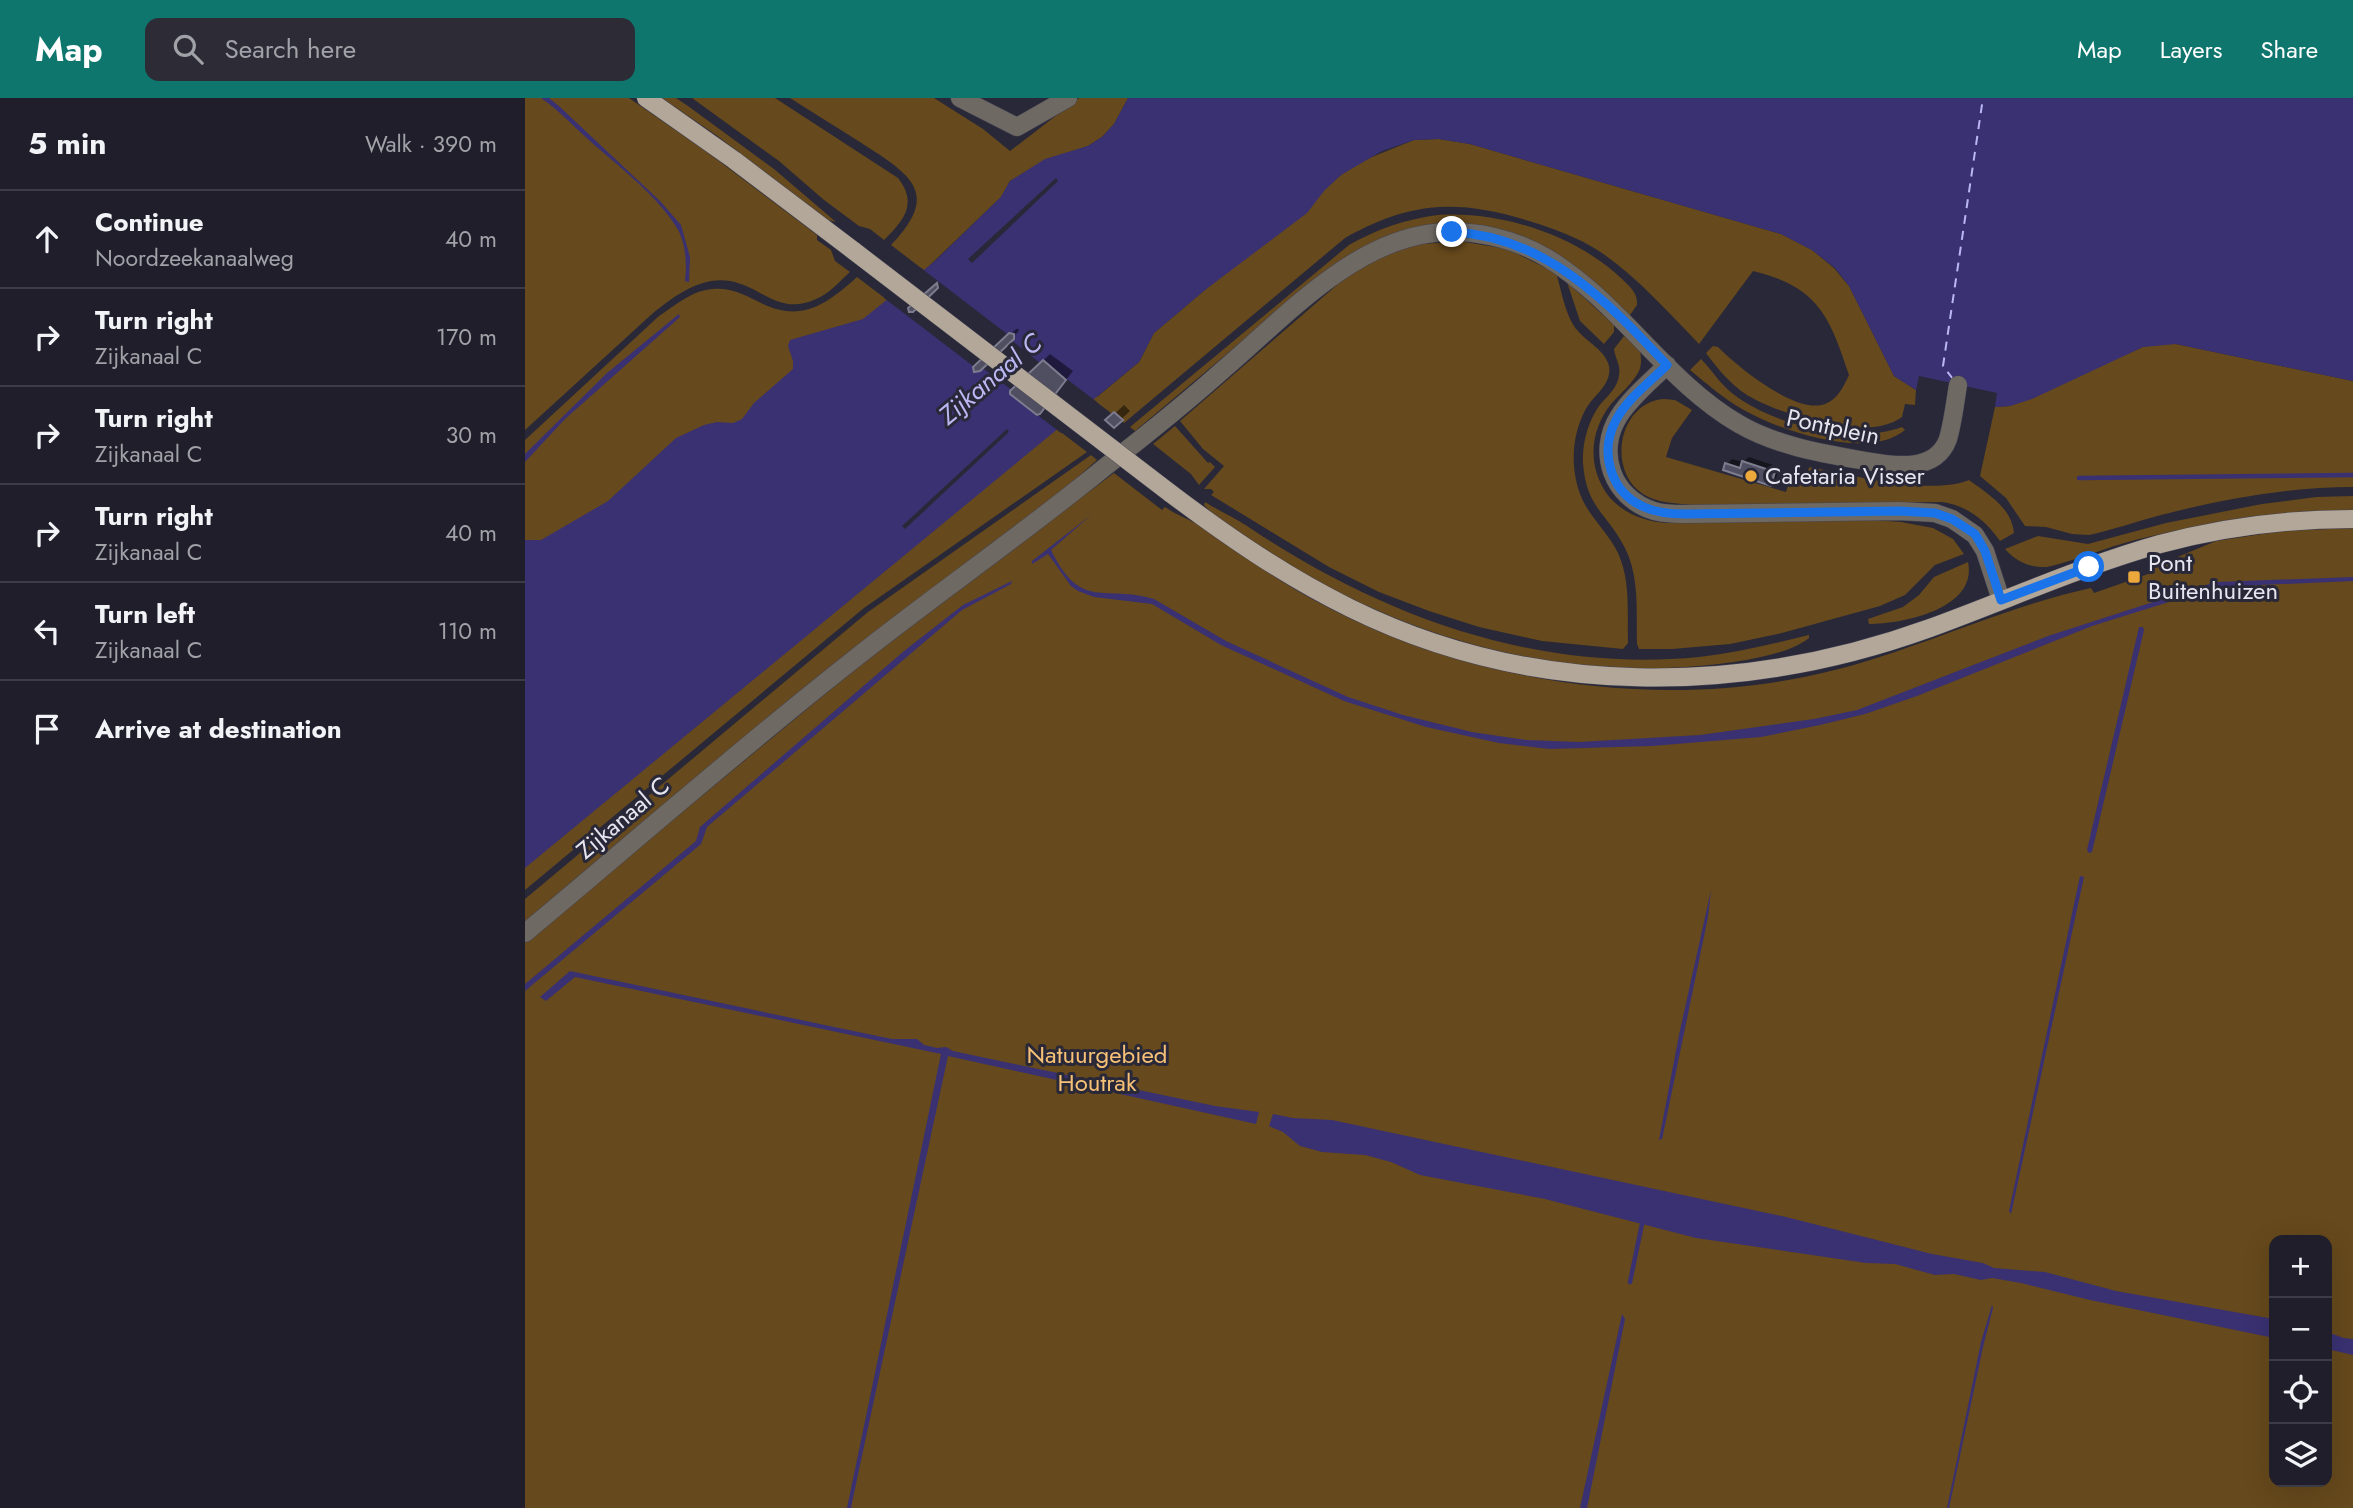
<!DOCTYPE html>
<html lang="en">
<head>
<meta charset="utf-8">
<style>
  body { margin:0; font-family:Jost,sans-serif; background:#2c2b36; color:#f1f3f6 }
  .controls { position:absolute; right:21px; bottom:21px; display:grid; overflow:hidden; border-radius:14px; box-shadow:0 7px 28px #0002 }
  .controls button { width:63px; height:63px; display:grid; place-items:center; padding:0; border:0; border-bottom:2px solid #3c3c47; background:#1f1e2a; color:#f1f3f6; font:35px sans-serif }
  .stop { position:absolute; width:21px; height:21px; margin:-16px; border:5px solid #1a73e8; border-radius:50%; background:#fff }
  .stop.end { background:#1a73e8; border-color:#fff; box-shadow:0 2px 7px #0008 }
  .list { margin:0; padding:0; list-style:none }
  h2 { display:flex; justify-content:space-between; align-items:center; height:91px; margin:0; padding:0 28px; font-size:30px }
  h2 small { font-size:23px; font-weight:400; color:#a1a2a8 }
  .list li { display:grid; grid-template-columns:46px 1fr auto; gap:21px; align-items:center; box-sizing:border-box; height:98px; padding:0 28px; border-top:2px solid #3c3c47 }
  .list b { display:block; font-size:26px; white-space:nowrap }
  .list p { margin:0; font-size:23px; white-space:nowrap; color:#a1a2a8 }
  .list em { font-size:23px; font-style:normal; color:#a1a2a8 }
  .icon { flex:none; width:38px; height:38px; fill:none; stroke:currentColor; stroke-width:2; stroke-linecap:round; stroke-linejoin:round }
  .map { position:relative; flex:none; width:1828px; height:1410px; overflow:hidden }
  header { display:flex; align-items:center; gap:42px; box-sizing:border-box; height:98px; padding:0 35px; background:#0f766e; color:#fff }
  header strong { font-size:33px }
  nav { display:flex; gap:38px; margin-inline-start:auto; font-size:24px }
  .search { width:490px; height:63px; background:#2c2b36; display:flex; align-items:center; gap:18px; box-sizing:border-box; padding:0 24px; border-radius:14px; color:#a1a2a8; font-size:26px }
  main { display:flex }
  aside { flex:1; background:#1f1e2a }
  .map>svg:first-child { display:block }
  .green { fill:#66491c; fill-rule:evenodd }
  .water { fill:#3a3172 }
  .pier { fill:#292838 }
  .shadow { fill:#0007 }
  .lines { fill:none; stroke-linecap:round; stroke-linejoin:round }
  .stream { stroke:#3a3172; stroke-width:4.5 }
  .ferry { stroke:#bab7f2; stroke-width:2; stroke-dasharray:9 7; stroke-linecap:butt }
  .building { fill:#504f61; stroke:#7d7c8f; stroke-width:2 }
  .minor-casing { stroke:#474655; stroke-width:19 }
  .major-casing { stroke:#474655; stroke-width:19 }
  .minor { stroke:#6e6962; stroke-width:18 }
  .major { stroke:#b2a799; stroke-width:18 }
  .major-bridge-casing { stroke:#474655; stroke-width:19; stroke-linecap:butt }
  .major-bridge { stroke:#b2a799; stroke-width:18 }
  .route { stroke:#1a73e8; stroke-width:9 }
  .poi-dot { fill:#eda83b; stroke:#292838; stroke-width:2.5 }
  .labels { text-anchor:middle; stroke-width:6; stroke-linejoin:round; paint-order:stroke }
  .street-label { font-size:24px; fill:#e6e5f0; stroke:#292838 }
  .poi-label { font-size:24px; fill:#e6e5f0; stroke:#292838; text-anchor:start }
  .park-label { font-size:24px; fill:#f6c176; stroke:#292838 }
  .water-label { font-size:26px; font-style:italic; fill:#bab7f2; stroke:#292838 }
</style>
</head>
<body>
<header>
<strong>Map</strong>
<div class="search"><svg class="icon" aria-label="search" viewBox="0 0 24 24"><circle cx="10" cy="10" r="6"/><path d="M15 15l6 6"/></svg>Search here</div>
<nav><a>Map</a><a>Layers</a><a>Share</a></nav>
</header>
<main>
<aside>
<h2>5 min<small>Walk · 390 m</small></h2>
<ul class="list">
<li><svg class="icon" aria-label="ahead" viewBox="0 0 24 24"><path d="M12 20V5M6 11l6-6 6 6"/></svg><div><b>Continue</b><p>Noordzeekanaalweg</p></div><em>40 m</em></li>
<li><svg class="icon" aria-label="right" viewBox="0 0 24 24"><path d="M7 20v-9h11M14 6l5 5-5 5"/></svg><div><b>Turn right</b><p>Zijkanaal C</p></div><em>170 m</em></li>
<li><svg class="icon" aria-label="right" viewBox="0 0 24 24"><path d="M7 20v-9h11M14 6l5 5-5 5"/></svg><div><b>Turn right</b><p>Zijkanaal C</p></div><em>30 m</em></li>
<li><svg class="icon" aria-label="right" viewBox="0 0 24 24"><path d="M7 20v-9h11M14 6l5 5-5 5"/></svg><div><b>Turn right</b><p>Zijkanaal C</p></div><em>40 m</em></li>
<li><svg class="icon" aria-label="left" viewBox="0 0 24 24"><path d="M17 20v-9H6M10 6l-5 5 5 5"/></svg><div><b>Turn left</b><p>Zijkanaal C</p></div><em>110 m</em></li>
<li><svg class="icon" aria-label="arrive" viewBox="0 0 24 24"><path d="M6 21V4h12l-3 4 3 4H6"/></svg><div><b>Arrive at destination</b></div></li>
</ul>
</aside>
<div class="map">
<svg width="1828" height="1410" viewBox="0 0 1828 1410">
  <rect width="100%" height="100%" fill="#292838"/>
  <g class="green">
    <path d="M0,0H104L182,54L292,137V142L306,152L310,163L325,174C315,183 304,196 291,201C255,218 237,189 205,183C175,178 148,199 127,216L0,332Z"/>
    <path d="M137,0H151L163,8L249,71L311,124L303,122L191,37Z"/>
    <path d="M167,0H250L373,80C393,106 379,122 359,142L345,131L334,128L299,102L254,63Z"/>
    <path d="M265,0H409L458,31L485,53L554,0H603L589,26L577,39L563,48L520,62L485,83L476,99L403,169L572,299L614,264L629,235L816,77L837,63L889,42L914,41L945,46L1256,136L1287,152L1309,170L1324,188L1369,278L1391,292L1390,307L1380,306L1377,319C1344,345 1255,317 1222,297C1205,286 1193,271 1181,255L1188,248L1193,249C1212,268 1271,317 1300,306C1312,302 1319,288 1324,277C1304,217 1293,189 1228,173L1174,246C1144,215 1113,180 1077,155C1055,140 1030,131 1004,123C933,101 886,103 820,140L599,325L366,147C416,95 386,77 338,46C314,31 289,15 265,0Z"/>
    <path d="M913,117C976,113 1051,137 1097,181C1105,189 1113,195 1112,207L1105,217L1103,216L1062,180L921,126L771,198L610,333L605,329L824,147C852,131 881,121 913,117Z"/>
    <path d="M934,143L982,151L1027,173L1032,178C1037,195 1041,220 1053,233C1062,244 1081,253 1084,268C1087,286 1070,296 1062,309C1049,331 1046,358 1051,382C1058,416 1079,427 1093,455C1106,483 1102,516 1103,545L1098,551L1017,543L954,529L904,513L854,494L804,469L686,397L689,394L686,391H679L699,368L678,351L655,323L820,180L852,160L887,147Z"/>
    <path d="M332,179L562,354L339,510L0,792V342L134,218C148,209 164,195 181,192C201,188 214,194 232,203C274,226 300,208 332,179Z"/>
    <path d="M1042,184L1089,227V234L1079,246L1055,223Z"/>
    <path d="M1099,238L1115,252C1116,259 1117,266 1114,273C1108,285 1095,296 1086,306C1065,333 1062,367 1082,396C1096,415 1120,424 1143,425L1348,422L1376,424L1408,430L1428,441L1439,456L1410,467L1380,497L1355,508L1257,535L1205,546L1147,551H1114L1112,546C1111,515 1115,480 1100,450C1083,416 1061,410 1058,365C1057,345 1063,324 1074,308C1081,299 1093,290 1094,277C1096,267 1090,260 1089,251Z"/>
    <path d="M1629,246H1651L1828,283V389C1764,389 1698,401 1636,417C1612,423 1588,432 1564,437L1547,436L1521,429L1500,428L1481,400L1455,378L1470,309L1485,308L1618,249Z"/>
    <path d="M1176,261C1187,272 1195,286 1208,296C1248,327 1329,347 1377,329L1380,332C1343,363 1255,333 1217,311C1198,300 1182,286 1165,272Z"/>
    <path d="M1139,301L1150,302L1167,312L1147,340L1141,359L1261,394L1266,379H1278L1285,369C1326,377 1405,398 1444,382C1463,396 1487,410 1489,435L1475,443C1460,422 1443,408 1417,404L1166,407C1150,405 1132,405 1118,396C1081,372 1094,304 1139,301Z"/>
    <path d="M650,328L683,365L685,364L690,369L674,387L666,376L628,346Z"/>
    <path d="M566,357L572,362L529,400L0,825V801L343,514Z"/>
    <path d="M589,375L637,412L640,409C650,416 661,420 672,426C710,451 746,479 787,501C933,581 1120,613 1284,578C1381,558 1469,511 1566,490L1569,495L1626,475V470L1691,443L1757,433L1828,430V1410H0V844L351,554ZM1749,1142H1802V1384H1749Z"/>
    <path d="M1828,398V412C1753,413 1682,424 1610,442C1580,450 1552,462 1522,469C1506,470 1491,464 1480,451L1513,438L1563,446L1641,425L1737,406L1791,399Z"/>
    <path d="M680,404C694,413 709,419 722,428C856,518 1010,575 1174,559C1211,555 1247,546 1284,537V540C1265,556 1219,563 1194,566C1035,585 870,539 739,450C719,437 695,424 679,407Z"/>
    <path d="M1443,464C1453,511 1377,526 1344,526L1343,521L1378,509L1394,497L1409,479Z"/>
  </g>
  <g class="water">
    <path d="M16,0H24L35,9L135,103L156,127L165,159L164,184L160,183C162,166 161,145 152,130C131,96 94,69 65,43C48,28 34,12 16,0Z"/>
    <path d="M603,0H1828V283L1651,246L1618,249L1507,301L1485,308L1470,309L1472,295L1394,278L1391,292L1369,278L1324,188L1310,170L1287,152L1256,136L945,46L914,41L889,42L857,53L816,77L799,93L782,115L680,192L629,235L614,264L0,770V442H16L83,403L151,340L179,327L192,324L208,325L217,321L229,305L268,271V263L263,248L265,242L338,221L410,163L476,99L485,83L520,61L563,48L577,39L589,26Z"/>
    <path d="M154,216L155,219L40,321L0,364V356L82,275Z"/>
    <path d="M566,417L526,452C556,514 580,486 629,501L701,543L823,599L878,617L947,634L1001,642L1054,644L1175,637L1289,621L1332,612L1523,538L1690,484L1828,479V483L1692,489L1567,528L1392,598L1340,616L1295,627L1236,639L1127,648L1025,651L974,645L901,629L819,603L696,547L627,506L569,499L553,493L546,488L523,456L507,466V463Z"/>
    <path d="M487,483L486,486L437,512L182,729L176,746L0,893V886L171,743L175,729L379,553L438,507Z"/>
    <path d="M1614,529H1618L1619,532L1567,754L1564,755L1562,752Z"/>
    <path d="M1555,778L1559,779L1486,1116L1484,1113Z"/>
    <path d="M1186,792L1183,819L1140,1027L1137,1041L1134,1042L1154,937Z"/>
    <path d="M45,873L314,930L367,941H392L399,947L412,950L421,949L428,953L690,1008L734,1014L731,1026L423,958L332,1381L326,1410H322L416,956L50,879L21,903L15,899Z"/>
    <path d="M748,1016L768,1020L807,1022L1261,1119L1407,1156L1458,1165L1469,1170L1520,1174L1591,1193L1749,1221V1240L1565,1202L1496,1185L1467,1180L1456,1182L1429,1176L1410,1177L1370,1166L1341,1165L1171,1140L1020,1101L895,1077L866,1064L840,1057L797,1054L775,1048L758,1034L744,1028Z"/>
    <path d="M1467,1207L1468,1210L1458,1249L1424,1410H1422L1456,1244Z"/>
    <path d="M1097,1216L1100,1221L1062,1410H1055Z"/>
    <path d="M1802,1234L1819,1240L1828,1241V1257L1802,1251Z"/>
  </g>
  <g class="pier">
    <path d="M531,80L533,83L447,165L443,161Z"/>
    <path d="M396,170L486,239L485,241L515,265L518,263L572,304L536,335L490,300L492,296L455,268L452,271L359,200Z"/>
    <path d="M482,331L484,334L380,431L377,428Z"/>
  </g>
  <g class="shadow">
    <path d="M491,231H494L493,234L454,272L450,270Z"/>
    <path d="M525,256L548,273L523,305L486,294Z"/>
    <path d="M599,307L605,313L589,328L583,322Z"/>
    <path d="M1224,359L1254,369L1251,381L1246,386L1202,366L1207,361L1218,364Z"/>
  </g>
  <g class="lines">
    <g class="stream">
      <path d="M1554,380L1828,377"/>
      <path d="M1105,1184L1117,1126"/>
    </g>
    <path class="ferry" d="M1428,281L1418,268L1458,0"/>
  </g>
  <g class="building">
    <path d="M412,185L413,190L388,214H384L383,210Z"/>
    <path d="M484,235L489,236V241L455,273L449,274L448,269Z"/>
    <path d="M518,262L541,282L515,316L512,317L485,296V293Z"/>
    <path d="M589,314L598,322L589,330L580,322Z"/>
    <path d="M1217,363L1250,374L1246,388L1198,372L1200,365L1215,370Z"/>
  </g>
  <g class="lines">
    <g class="minor-casing">
      <g id="minor">
        <path d="M435,0L492,29L543,0"/>
        <path d="M1142,267C1126,283 1106,299 1094,318C1071,354 1087,400 1129,413C1139,416 1150,416 1161,416L1374,413L1410,415L1427,421L1450,437L1460,453L1476,502"/>
        <path d="M0,835C109,744 216,650 328,562C411,496 498,436 580,369C621,337 661,305 699,271C759,220 827,144 909,135C948,131 988,140 1022,160C1095,204 1140,283 1214,326C1250,347 1294,355 1335,362C1364,367 1410,377 1423,341C1428,324 1430,305 1433,287"/>
      </g>
    </g>
    <g class="major-casing">
      <g id="major">
        <path d="M121,0L209,62L329,153"/>
        <path d="M645,395C702,438 760,478 825,510C1007,600 1217,598 1405,530C1482,502 1557,468 1635,446C1698,429 1763,421 1828,421"/>
      </g>
    </g>
    <use href="#minor" class="minor"/>
    <use href="#major" class="major"/>
    <g class="major-bridge-casing">
      <path id="major-bridge" d="M329,153L645,395"/>
    </g>
    <use href="#major-bridge" class="major-bridge"/>
  </g>
  <g class="lines">
    <path class="route" d="M927,134C1020,138 1082,203 1142,267C1125,284 1102,301 1091,322C1074,354 1085,394 1119,409C1132,415 1146,416 1161,416L1374,413L1410,415L1427,421L1450,436L1460,453L1476,502L1564,469"/>
  </g>
  <g class="poi-dot">
    <circle cx="1226" cy="378" r="7"/>
    <rect x="1602" y="472" width="14" height="14" rx="3.5"/>
  </g>
  <g class="labels">
    <g class="street-label">
      <text transform="translate(1308 329) rotate(12)" y="8">Pontplein</text>
      <text transform="translate(98 720) rotate(-40)" y="8">Zijkanaal C</text>
    </g>
    <g class="poi-label">
      <text x="1240" y="386">Cafetaria Visser</text>
      <text x="1623" y="473">Pont<tspan x="1623" dy="28">Buitenhuizen</tspan></text>
    </g>
    <g class="park-label">
      <text x="572" y="965">Natuurgebied<tspan x="572" dy="28">Houtrak</tspan></text>
    </g>
    <g class="water-label">
      <text transform="translate(465 281) rotate(-40)" y="9">Zijkanaal C</text>
    </g>
  </g>
</svg>
<div class="controls">
<button>+</button>
<button>−</button>
<button><svg class="icon" aria-label="locate" viewBox="0 0 24 24"><circle cx="12" cy="12" r="6"/><path d="M12 2v4M12 18v4M2 12h4M18 12h4"/></svg></button>
<button><svg class="icon" aria-label="layers" viewBox="0 0 24 24"><path d="M12 4l9 5-9 5-9-5zM3 14l9 5 9-5"/></svg></button>
</div>
<div class="stop" style="left:1564px;top:469px"></div>
<div class="stop end" style="left:927px;top:134px"></div>
</div>
</main>
</body>
</html>
